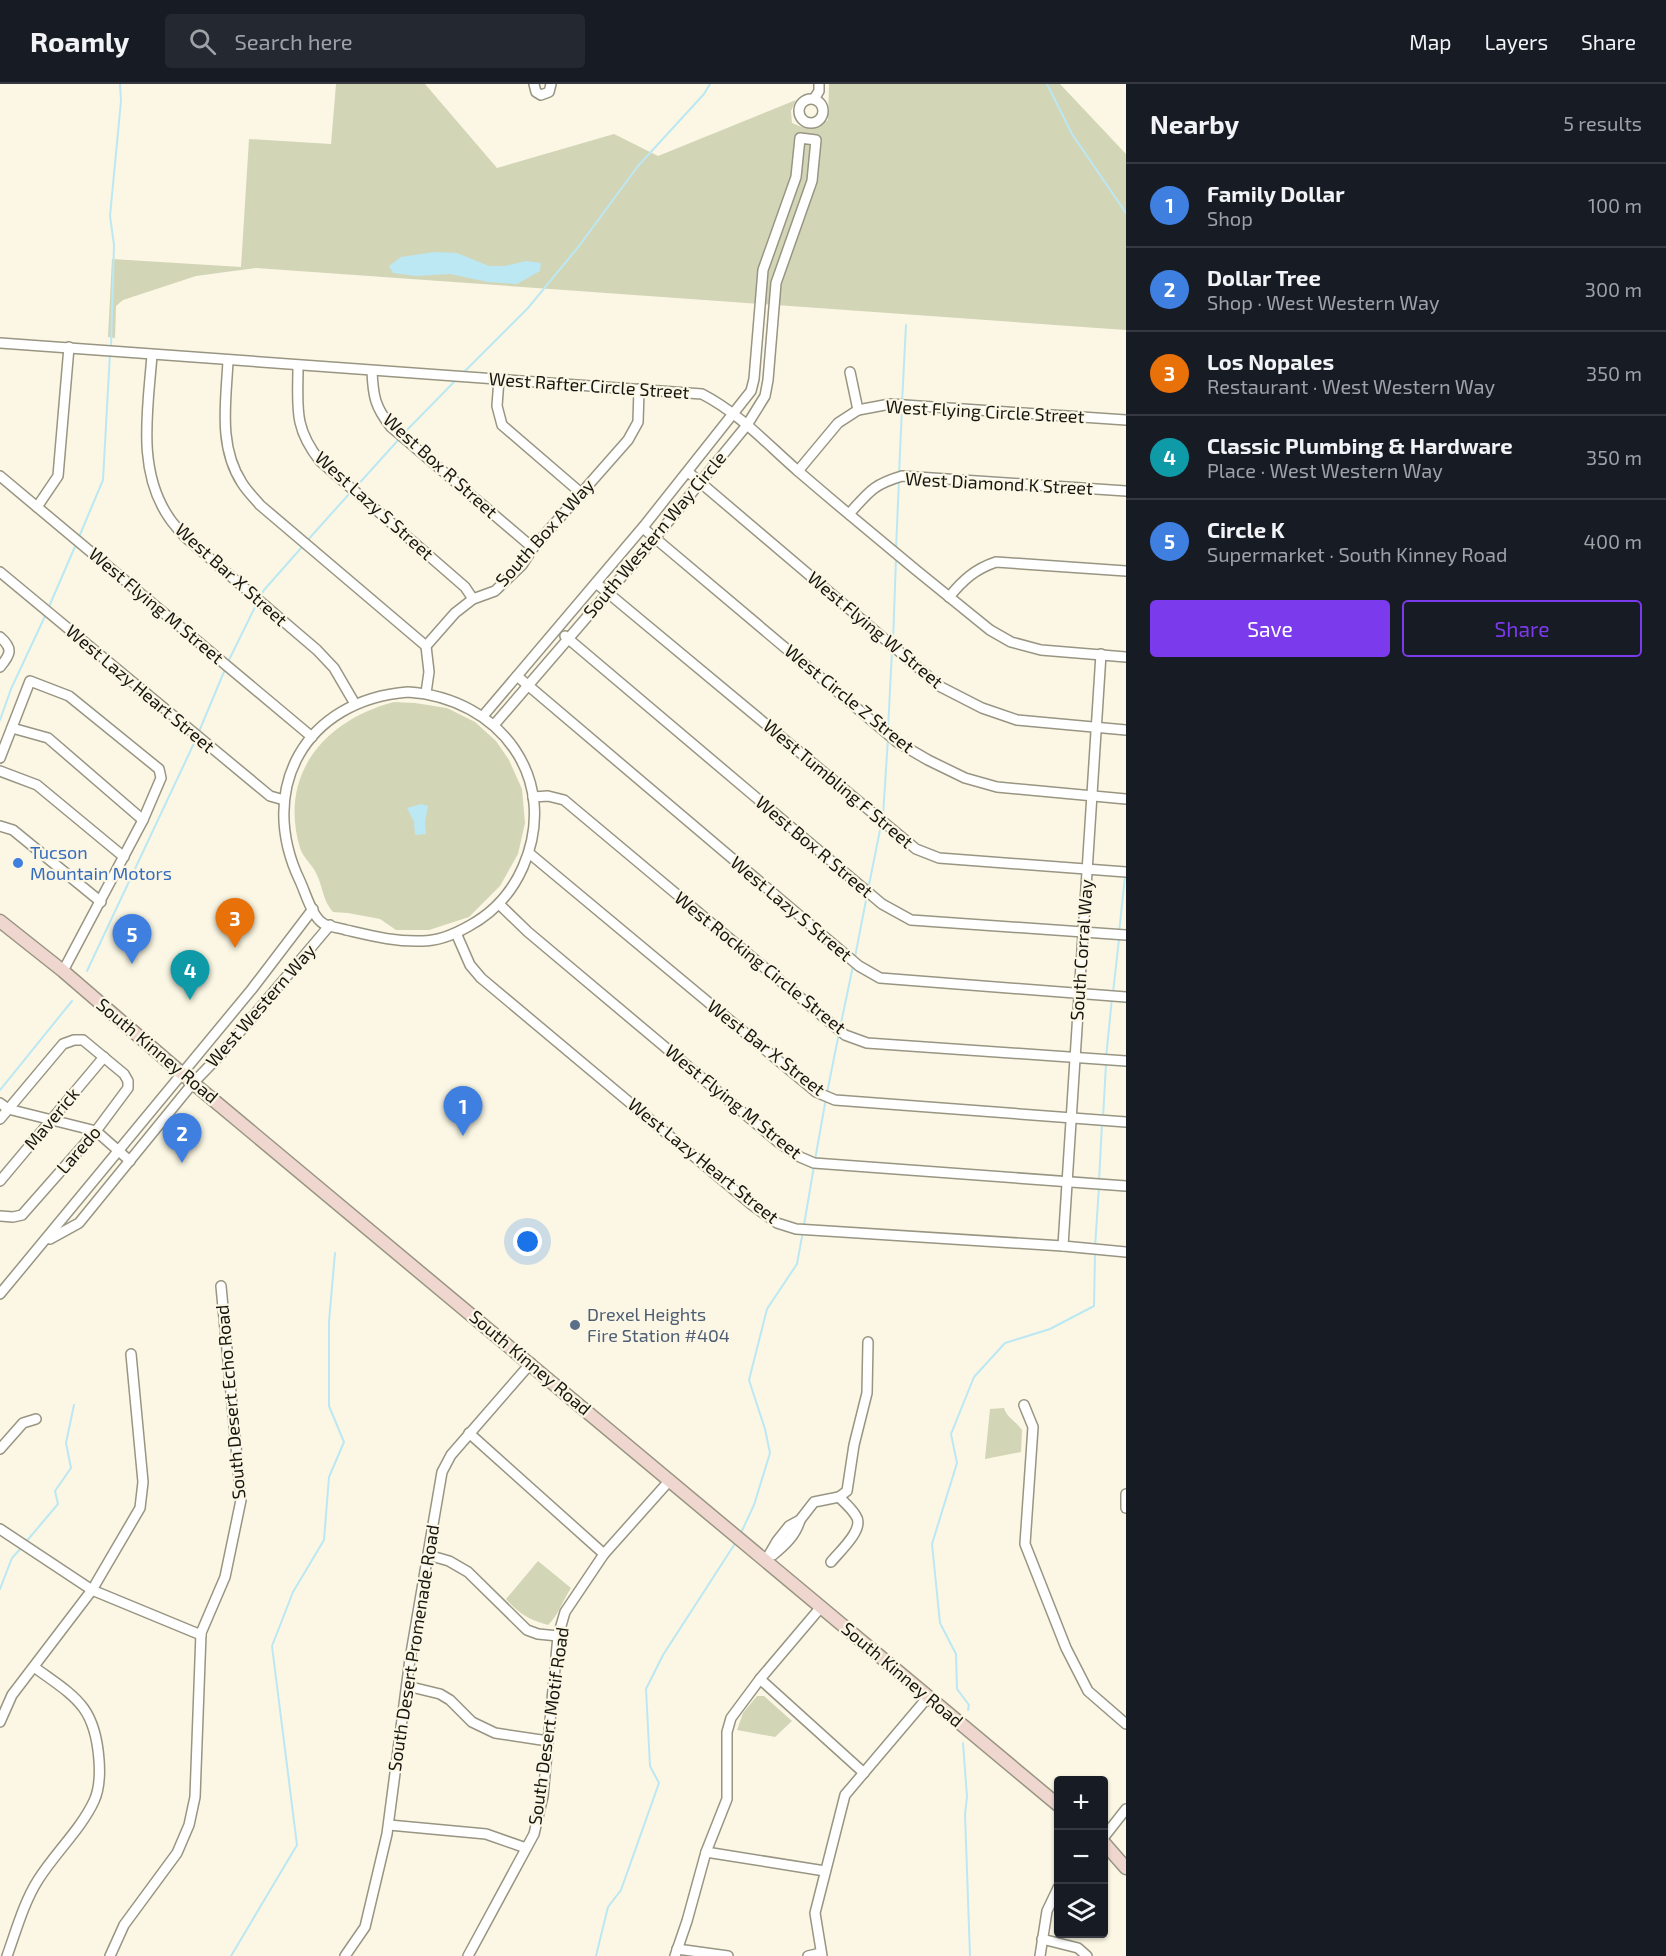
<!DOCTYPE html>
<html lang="en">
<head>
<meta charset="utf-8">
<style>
  body { margin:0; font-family:"Exo 2",sans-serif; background:#242831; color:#f1f3f6 }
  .controls { position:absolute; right:18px; bottom:18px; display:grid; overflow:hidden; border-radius:6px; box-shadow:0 2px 4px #0004 }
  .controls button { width:54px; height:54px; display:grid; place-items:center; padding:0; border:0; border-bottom:2px solid #363941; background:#171b24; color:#f1f3f6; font:30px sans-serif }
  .you { position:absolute; left:528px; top:1158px; width:21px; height:21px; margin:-15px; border:4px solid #fff; border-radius:50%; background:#1a73e8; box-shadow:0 0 0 9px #1a73e833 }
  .badge { display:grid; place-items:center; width:39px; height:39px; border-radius:50%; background:#7c3aed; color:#fff; font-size:20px; font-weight:700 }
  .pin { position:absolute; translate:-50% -50px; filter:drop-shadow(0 2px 3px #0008) }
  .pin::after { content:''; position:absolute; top:32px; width:21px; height:18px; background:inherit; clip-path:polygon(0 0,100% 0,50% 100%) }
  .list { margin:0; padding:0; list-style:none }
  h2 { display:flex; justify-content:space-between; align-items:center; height:78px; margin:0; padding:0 24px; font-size:26px }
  h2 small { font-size:20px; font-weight:400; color:#9ea1a6 }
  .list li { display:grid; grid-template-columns:39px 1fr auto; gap:18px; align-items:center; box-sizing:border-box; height:84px; padding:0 24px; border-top:2px solid #363941 }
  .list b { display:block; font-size:22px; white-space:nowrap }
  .list p { margin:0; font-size:20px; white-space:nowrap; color:#9ea1a6 }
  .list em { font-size:20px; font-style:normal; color:#9ea1a6 }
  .actions { display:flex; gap:12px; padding:18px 24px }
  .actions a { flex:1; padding:14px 0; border:2px solid #7c3aed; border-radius:6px; text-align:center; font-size:21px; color:#7c3aed }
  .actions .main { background:#7c3aed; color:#fff }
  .icon { flex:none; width:33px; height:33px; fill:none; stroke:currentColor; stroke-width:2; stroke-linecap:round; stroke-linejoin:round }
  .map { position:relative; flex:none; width:1126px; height:1872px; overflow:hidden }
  header { display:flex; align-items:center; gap:36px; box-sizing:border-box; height:84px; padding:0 30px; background:#171b24; border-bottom:2px solid #363941 }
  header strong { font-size:28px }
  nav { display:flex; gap:33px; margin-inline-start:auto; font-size:21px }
  .search { width:420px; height:54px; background:#242831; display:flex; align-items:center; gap:15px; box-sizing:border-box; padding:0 21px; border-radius:6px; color:#9ea1a6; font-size:22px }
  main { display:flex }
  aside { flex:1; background:#171b24 }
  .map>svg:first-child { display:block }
  .green { fill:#d3d5b7 }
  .water { fill:#bbe8f3 }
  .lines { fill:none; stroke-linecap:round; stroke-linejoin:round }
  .stream { stroke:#bbe8f3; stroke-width:2 }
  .street-casing { stroke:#989583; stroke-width:12 }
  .secondary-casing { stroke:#989583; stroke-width:15 }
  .street { stroke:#fff; stroke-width:9 }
  .secondary { stroke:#efd7d0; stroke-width:12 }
  .shop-dot { fill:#3f7fe0; stroke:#fbf7e4; stroke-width:2 }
  .service-dot { fill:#5c6f8a; stroke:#fbf7e4; stroke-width:2 }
  .labels { text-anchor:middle; stroke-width:4.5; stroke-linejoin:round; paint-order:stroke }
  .street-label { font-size:18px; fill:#171610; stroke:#fbf7e4 }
  .shop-label { font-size:18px; fill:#366cbe; stroke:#fbf7e4; text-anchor:start }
  .service-label { font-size:18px; fill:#4e5e75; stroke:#fbf7e4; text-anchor:start }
</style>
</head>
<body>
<header>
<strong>Roamly</strong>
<div class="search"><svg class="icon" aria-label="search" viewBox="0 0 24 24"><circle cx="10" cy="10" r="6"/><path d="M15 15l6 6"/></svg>Search here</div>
<nav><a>Map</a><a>Layers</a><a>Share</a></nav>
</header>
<main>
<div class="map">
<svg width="1126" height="1872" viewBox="0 0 1126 1872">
  <rect width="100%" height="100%" fill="#fbf7e4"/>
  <g class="green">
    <path d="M336,0H425L497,84L614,50L658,72L796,16L791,27L792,39C807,46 814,45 828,36L829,0H1060L1126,70V246L256,184L196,192L123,216L116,222L115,254L108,253L112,175L241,183L249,55L331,60Z"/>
    <path d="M394,618L415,619L447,624L475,638L496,657L509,676L522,705L525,739L518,770L500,802L469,833L429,846H396L380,835L348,829L333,828C323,817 323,804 317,791C313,781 303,774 300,764C278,690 325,636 394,618Z"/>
    <path d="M1004,1324C1007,1334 1016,1337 1022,1346L1021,1368L985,1375L990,1325Z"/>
    <path d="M538,1477L571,1504C563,1516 558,1532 548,1541C529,1536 518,1529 506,1515Z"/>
    <path d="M757,1612H764L792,1637L775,1653L737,1646L743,1629Z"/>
  </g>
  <g class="water">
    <path d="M435,168L457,169L489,182H505L526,177L541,179L540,187L517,200L488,198L450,190L416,192L393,189L389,182L401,173Z"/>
    <path d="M421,720L428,722L425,738L426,750L415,751L414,738L407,724Z"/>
  </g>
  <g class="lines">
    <g class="stream">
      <path d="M1047,0L1072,50L1126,129"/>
      <path d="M111,263L114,161L110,132L121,17L120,0"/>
      <path d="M463,289L528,224L579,162L638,82L704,10L710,0"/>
      <path d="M902,319L906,241"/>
      <path d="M404,349L457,295"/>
      <path d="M899,391L902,324"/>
      <path d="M354,405L401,353"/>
      <path d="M79,453L103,396L110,269"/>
      <path d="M306,458L350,409"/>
      <path d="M896,465L899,396"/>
      <path d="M260,513L264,506L302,463"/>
      <path d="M48,525L77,458"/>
      <path d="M893,558L896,474"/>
      <path d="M228,578L257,519"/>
      <path d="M0,636L11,605L46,530"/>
      <path d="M888,645L892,567"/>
      <path d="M198,650L226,583"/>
      <path d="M883,732L888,654"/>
      <path d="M868,806L881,741"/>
      <path d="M1119,849L1125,792"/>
      <path d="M855,873L867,811"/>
      <path d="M87,887L196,655"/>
      <path d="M1113,909L1119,855"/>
      <path d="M840,944L853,882"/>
      <path d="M1106,974L1112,914"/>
      <path d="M0,1006L72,917"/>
      <path d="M827,1009L839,949"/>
      <path d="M1103,1034L1106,980"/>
      <path d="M815,1076L826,1014"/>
      <path d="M1099,1097L1102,1040"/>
      <path d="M804,1141L814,1082"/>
      <path d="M1095,1163L1099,1103"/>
      <path d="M740,1451L754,1421L770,1369L765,1345L749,1296L767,1225L797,1180L803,1147"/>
      <path d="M25,1459L58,1420L55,1407L71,1384L66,1359L74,1321"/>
      <path d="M0,1505L12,1474L22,1463"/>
      <path d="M968,1626L969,1621L957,1605L956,1570L940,1539L932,1460L957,1379L951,1350L974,1293L1005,1259L1050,1245L1094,1222L1095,1169"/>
      <path d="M963,1659L967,1713L965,1730L970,1872"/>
      <path d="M231,1872L297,1761L272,1562L293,1508L324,1456L329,1393L344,1358L329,1322V1238L335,1169"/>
      <path d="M596,1872L608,1823L621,1806L659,1699L650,1682L646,1605L663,1571L736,1458"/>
    </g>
    <g class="street-casing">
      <g id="street">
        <path d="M534,0L536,8L541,11L549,8L551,0"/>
        <circle cx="811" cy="27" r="12"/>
        <path d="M814,15L819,7V0"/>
        <path d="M0,259L702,310C739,329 767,360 798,387C861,441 925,494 990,546L1011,558L1041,566L1126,573"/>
        <path d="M152,271C148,325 136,387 170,435C174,441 180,447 185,453L317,566L334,584L355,620"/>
        <path d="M228,277C226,318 218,362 242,399C247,407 254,414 260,421L426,562"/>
        <path d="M298,282C298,323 293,343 320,377L465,503L473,515"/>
        <path d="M372,287C373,312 375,323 391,343L533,464"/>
        <path d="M850,288L858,326"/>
        <path d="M499,295L497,322L502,341L581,409"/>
        <path d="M798,387L838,339L858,326L890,320L1126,336"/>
        <path d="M688,388L941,603L982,624L1017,636L1126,646"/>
        <path d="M0,392L312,653"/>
        <path d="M37,423L58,392L69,263"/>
        <path d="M849,430C869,408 872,401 902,392L1126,407"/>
        <path d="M643,444L897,658L928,676L965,694L997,703L1126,715"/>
        <path d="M0,488L270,712L284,716"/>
        <path d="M596,499L916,765L939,774L1126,788"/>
        <path d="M949,513C963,496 975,485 996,478L1126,487"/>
        <path d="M565,552L882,820L911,836L1126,851"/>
        <path d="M0,553C14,565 10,571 0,583"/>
        <path d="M517,592L859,882L880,894L1126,913"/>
        <path d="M408,608C500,614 561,695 523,783C512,808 493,829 469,842C455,850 438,857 422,857C395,858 372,852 346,846C340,844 330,843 324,840C312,833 306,810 300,797C256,705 305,616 408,608Z"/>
        <path d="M426,609L429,588L426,562L455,529L473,515L495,507L522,481L533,464L628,356L638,338L639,305"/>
        <path d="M483,632L644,442L751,307L754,295L763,186L796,93L800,54L816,56L812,97L776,199L768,296L765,312L747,341L655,454L494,641"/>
        <path d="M12,644L48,654L143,736"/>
        <path d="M0,674L30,597L69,612L159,685L161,694L143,736L63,887"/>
        <path d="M0,687L37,701L124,773"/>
        <path d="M533,713L548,712L564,716L845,951L867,959L1126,977"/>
        <path d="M0,742L13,746L101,818"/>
        <path d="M529,769L816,1008L835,1016L1126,1038"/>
        <path d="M499,820L528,848L778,1058L800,1073L814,1079L1126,1102"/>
        <path d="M456,849L470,881L481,894L752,1121L777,1139L796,1145L1063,1162L1126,1168"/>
        <path d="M0,1019L8,1025L96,1047L130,1077"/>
        <path d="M0,1035L63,960L74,956H83L124,990L128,997V1004L96,1047L22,1131L13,1133L0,1132"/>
        <path d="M0,1097L104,973"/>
        <path d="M50,1155L79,1139L193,999L222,969L330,841"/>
        <path d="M1063,1162L1101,570"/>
        <path d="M0,1210L252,905L313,825"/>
        <path d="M1024,1321L1033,1343L1025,1460L1066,1564L1088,1607L1126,1640"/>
        <path d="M469,1349L604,1470"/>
        <path d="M0,1365L23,1339L36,1335"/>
        <path d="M1126,1410V1424"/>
        <path d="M0,1445L92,1506L201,1551"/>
        <path d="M428,1471L449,1477L468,1488L527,1546L538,1550L558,1552"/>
        <path d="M773,1471C785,1461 796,1451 800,1436"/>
        <path d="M766,1476L777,1457L789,1442L800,1436L814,1418L839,1413L847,1407L854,1361L867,1309L868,1258"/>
        <path d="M831,1478C840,1467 865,1445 856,1432C852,1425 845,1419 839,1413"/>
        <path d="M760,1595L864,1689"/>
        <path d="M407,1602L440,1610L450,1616L472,1638L495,1649L548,1657"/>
        <path d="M0,1638L12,1611L92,1506L140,1424L143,1398L131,1270"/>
        <path d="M389,1741L486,1750L526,1764"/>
        <path d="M1104,1753L1126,1725"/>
        <path d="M706,1768L825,1787"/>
        <path d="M1042,1855L1078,1864L1087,1872"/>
        <path d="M677,1865L728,1872"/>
        <path d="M7,1872C16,1847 24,1818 38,1796C55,1769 81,1745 94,1717C100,1704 100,1689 99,1676C95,1621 75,1613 34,1583"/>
        <path d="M110,1872L124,1841L177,1769L189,1741L195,1713L201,1549L225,1493L241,1416L221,1202"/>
        <path d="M345,1872L365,1843L387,1750L410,1575L442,1388L451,1371L531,1279"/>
        <path d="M468,1872L534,1750L543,1712L558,1552L565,1528L604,1470L670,1396"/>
        <path d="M675,1872L687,1837L706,1768L727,1715V1648L731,1634L760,1595L821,1523"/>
        <path d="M808,1872L821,1869"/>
        <path d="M822,1872L815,1829L845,1711L928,1613"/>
        <path d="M1040,1872L1047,1827L1058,1804"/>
      </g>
    </g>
    <g class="secondary-casing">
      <g id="secondary">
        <path d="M0,837L63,887L193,999L1058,1721"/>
        <path d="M1104,1759L1126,1784"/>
      </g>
    </g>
    <use href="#street" class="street"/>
    <use href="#secondary" class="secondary"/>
  </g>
  <circle class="shop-dot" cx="18" cy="779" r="6"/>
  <circle class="service-dot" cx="575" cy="1241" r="6"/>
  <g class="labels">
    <g class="street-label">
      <text transform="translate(589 302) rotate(4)" y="6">West Rafter Circle Street</text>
      <text transform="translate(985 328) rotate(3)" y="6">West Flying Circle Street</text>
      <text transform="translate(440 382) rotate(42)" y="6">West Box R Street</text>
      <text transform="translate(999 400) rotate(3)" y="6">West Diamond K Street</text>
      <text transform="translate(374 422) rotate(42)" y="6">West Lazy S Street</text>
      <text transform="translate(545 449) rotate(-48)" y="6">South Box A Way</text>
      <text transform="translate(655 451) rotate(-50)" y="6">South Western Way Circle</text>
      <text transform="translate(231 491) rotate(42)" y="6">West Bar X Street</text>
      <text transform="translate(156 522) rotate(40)" y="6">West Flying M Street</text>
      <text transform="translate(875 546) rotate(40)" y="6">West Flying W Street</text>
      <text transform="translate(140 605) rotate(40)" y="6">West Lazy Heart Street</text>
      <text transform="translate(849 615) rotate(39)" y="6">West Circle Z Street</text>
      <text transform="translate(838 700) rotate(40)" y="6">West Tumbling F Street</text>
      <text transform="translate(814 763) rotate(40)" y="6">West Box R Street</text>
      <text transform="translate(791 825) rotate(40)" y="6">West Lazy S Street</text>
      <text transform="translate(1082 866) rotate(-86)" y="6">South Corral Way</text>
      <text transform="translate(760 879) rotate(39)" y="6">West Rocking Circle Street</text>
      <text transform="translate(261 922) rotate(-49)" y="6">West Western Way</text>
      <text transform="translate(766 964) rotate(38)" y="6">West Bar X Street</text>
      <text transform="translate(157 967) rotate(40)" y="6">South Kinney Road</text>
      <text transform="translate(733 1018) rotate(39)" y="6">West Flying M Street</text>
      <text transform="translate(52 1035) rotate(-50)" y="6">Maverick</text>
      <text transform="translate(79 1066) rotate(-49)" y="6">Laredo</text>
      <text transform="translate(703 1077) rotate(39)" y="6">West Lazy Heart Street</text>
      <text transform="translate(530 1279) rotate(40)" y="6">South Kinney Road</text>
      <text transform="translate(231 1318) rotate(-95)" y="6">South Desert Echo Road</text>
      <text transform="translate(414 1564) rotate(-81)" y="6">South Desert Promenade Road</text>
      <text transform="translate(902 1591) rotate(40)" y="6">South Kinney Road</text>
      <text transform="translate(549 1642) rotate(-82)" y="6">South Desert Motif Road</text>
    </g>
    <g class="shop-label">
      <text x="30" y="775">Tucson<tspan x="30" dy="21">Mountain Motors</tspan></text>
    </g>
    <g class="service-label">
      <text x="587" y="1237">Drexel Heights<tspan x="587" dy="21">Fire Station #404</tspan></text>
    </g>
  </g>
</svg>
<div class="controls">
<button>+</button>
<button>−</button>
<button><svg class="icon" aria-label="layers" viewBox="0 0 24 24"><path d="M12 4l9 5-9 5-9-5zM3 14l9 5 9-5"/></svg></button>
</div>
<div class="you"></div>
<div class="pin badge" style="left:463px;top:1052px;background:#3f7fe0">1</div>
<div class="pin badge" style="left:182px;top:1079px;background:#3f7fe0">2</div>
<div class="pin badge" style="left:235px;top:864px;background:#e8710a">3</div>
<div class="pin badge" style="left:190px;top:916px;background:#0f9aa8">4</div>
<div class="pin badge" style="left:132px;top:880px;background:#3f7fe0">5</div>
</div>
<aside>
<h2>Nearby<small>5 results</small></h2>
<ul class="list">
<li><span class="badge" style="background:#3f7fe0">1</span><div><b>Family Dollar</b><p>Shop</p></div><em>100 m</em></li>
<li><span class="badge" style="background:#3f7fe0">2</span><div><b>Dollar Tree</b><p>Shop · West Western Way</p></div><em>300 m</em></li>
<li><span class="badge" style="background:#e8710a">3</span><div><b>Los Nopales</b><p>Restaurant · West Western Way</p></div><em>350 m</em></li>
<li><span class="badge" style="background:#0f9aa8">4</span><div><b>Classic Plumbing &amp; Hardware</b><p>Place · West Western Way</p></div><em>350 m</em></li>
<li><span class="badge" style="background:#3f7fe0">5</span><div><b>Circle K</b><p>Supermarket · South Kinney Road</p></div><em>400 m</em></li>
</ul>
<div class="actions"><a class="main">Save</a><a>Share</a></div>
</aside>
</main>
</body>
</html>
